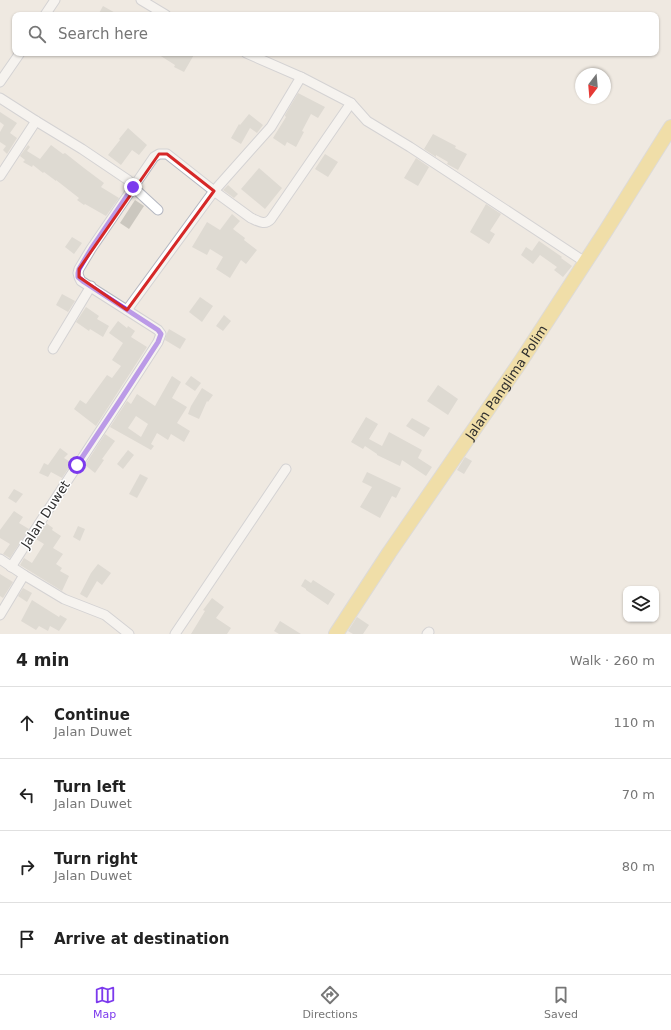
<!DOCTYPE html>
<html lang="en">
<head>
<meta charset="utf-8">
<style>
  body { margin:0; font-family:"DejaVu Sans",sans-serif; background:#f6f6f6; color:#222 }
  .controls { position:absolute; right:12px; bottom:12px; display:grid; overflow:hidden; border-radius:8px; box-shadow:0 1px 3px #0004 }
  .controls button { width:36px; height:36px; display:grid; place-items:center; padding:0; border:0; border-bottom:1px solid #e0e0e0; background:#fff; color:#222; font:20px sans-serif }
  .compass { position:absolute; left:575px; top:68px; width:36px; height:36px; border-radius:50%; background:#fff; box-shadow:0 1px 3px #0004; rotate:196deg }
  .stop { position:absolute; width:12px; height:12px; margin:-9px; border:3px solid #7c3aed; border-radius:50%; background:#fff }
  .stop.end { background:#7c3aed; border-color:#fff; box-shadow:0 1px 4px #0008 }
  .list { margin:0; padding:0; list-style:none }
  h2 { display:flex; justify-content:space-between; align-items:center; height:52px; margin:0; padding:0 16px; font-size:17px }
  h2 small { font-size:13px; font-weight:400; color:#767676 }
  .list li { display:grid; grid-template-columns:26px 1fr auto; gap:12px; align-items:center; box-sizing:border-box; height:72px; padding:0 16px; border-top:1px solid #e0e0e0 }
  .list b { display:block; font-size:15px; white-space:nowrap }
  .list p { margin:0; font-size:13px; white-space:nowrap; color:#767676 }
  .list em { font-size:13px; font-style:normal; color:#767676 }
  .icon { flex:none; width:22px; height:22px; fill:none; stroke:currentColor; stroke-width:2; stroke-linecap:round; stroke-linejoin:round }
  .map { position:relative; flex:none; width:671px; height:634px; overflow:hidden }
  .search { position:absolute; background:#fff; box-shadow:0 1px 3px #0004; left:12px; right:12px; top:12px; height:44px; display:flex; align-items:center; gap:10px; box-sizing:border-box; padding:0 14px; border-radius:8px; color:#767676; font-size:15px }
  .sheet { height:340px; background:#fff }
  nav { display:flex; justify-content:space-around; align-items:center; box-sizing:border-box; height:56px; border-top:1px solid #e0e0e0; background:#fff; font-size:11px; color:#767676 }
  nav a { display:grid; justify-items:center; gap:2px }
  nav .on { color:#7c3aed }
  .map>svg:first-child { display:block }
  .building { fill:#cbc7bf; fill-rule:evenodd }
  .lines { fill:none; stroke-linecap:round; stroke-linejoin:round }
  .street-casing { stroke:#b4b7c1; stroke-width:11 }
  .primary-casing { stroke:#c9c9c9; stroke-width:16 }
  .street { stroke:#fff; stroke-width:9 }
  .primary { stroke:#f2d163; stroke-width:14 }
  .route { stroke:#7c3aed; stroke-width:5 }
  .marked { fill:none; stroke:#d62828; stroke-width:3; stroke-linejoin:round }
  .labels { text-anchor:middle; stroke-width:3; stroke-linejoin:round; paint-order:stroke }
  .street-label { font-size:13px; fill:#2e2e2e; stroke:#fff }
</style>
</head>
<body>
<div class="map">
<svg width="671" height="634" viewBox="0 0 671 634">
  <rect width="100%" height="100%" fill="#efe9e1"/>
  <g class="building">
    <path d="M103,6L119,15H98Z"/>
    <path d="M156,53H195L184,72L174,67L175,65Z"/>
    <path d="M298,93L325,107L318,118L311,114L302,131L304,132L296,147L287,142L285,146L273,138L286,117L285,116V115Z"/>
    <path d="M0,112L17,123L10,133L17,138L7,154L3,150L6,146L0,142V132L4,125L0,122Z"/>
    <path d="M249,114L263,125L257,133L250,128L241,144L231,138L239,124L240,125Z"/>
    <path d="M128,128L147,145L139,155L132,150L121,165L108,155L120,140L119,139Z"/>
    <path d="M433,134L456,146L455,148L467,154L458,170L447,164L448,162L436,155V157L424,149Z"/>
    <path d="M28,145L30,147L27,151L40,159L51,145L63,154L65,153L84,168L104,183L101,187L119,198L106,216L85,204L84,205L77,200L79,198L56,180V181L44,172L43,173L33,165L32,167L23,162L25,160L20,156Z"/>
    <path d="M325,154L338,162L328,177L315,169Z"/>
    <path d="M416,158L429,167L418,186L404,178Z"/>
    <path d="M259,168L282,188L265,209L241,189Z"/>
    <path d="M228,185L238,194L234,198L223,190Z"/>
    <path d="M135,200L144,206L129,229L120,223Z"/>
    <path d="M486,204L501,214L490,231L495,234L489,244L470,232Z"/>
    <path d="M232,214L240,221L233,229L245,238L244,240L257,250L246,264L241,260L230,278L216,269L223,257L210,249L207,255L192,247L207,222L220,230Z"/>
    <path d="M72,237L82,243L74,254L65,247Z"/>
    <path d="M539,241L562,257L561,258L572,266L563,277L554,270L557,267L540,255L533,264L521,255L526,247L532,251Z"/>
    <path d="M62,294L75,301L68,312L56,305Z"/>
    <path d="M200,297L213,306L202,322L189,312Z"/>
    <path d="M86,307L99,316L97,319L109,326L103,337L90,329L89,331L76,322Z"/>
    <path d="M224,315L231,321L223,331L216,326Z"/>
    <path d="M118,321L127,328L128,326L135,331L131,337L147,347L96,426L74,409L80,400L86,404L107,375L112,378L121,366L112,360L123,343L109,333Z"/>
    <path d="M169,329L186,339L180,349L165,340L167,333Z"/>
    <path d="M172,376L181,382L172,398L187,407L177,423L190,431L184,442L171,434L168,440L157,433L151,444L154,446L151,450L110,427L127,401L131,404L137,394L155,406ZM136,416L148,424L141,437L128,428Z"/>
    <path d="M191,376L201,383L195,391L185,384Z"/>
    <path d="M438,385L458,399L448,415L427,401Z"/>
    <path d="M202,388L213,395L208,402L207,401L199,419L188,414L191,406Z"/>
    <path d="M366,417L378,424L369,439L382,446L389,432L422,450L418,458L432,467L426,476L402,460L400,466L377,455V454L365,446L363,449L351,442Z"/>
    <path d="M412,418L430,428L424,437L406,426Z"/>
    <path d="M105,434L115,441L102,459L104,460L95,473L85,465Z"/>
    <path d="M60,448L68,454L64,458L72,463L62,478L51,472L48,477L39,473L44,463L48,465Z"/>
    <path d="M128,450L134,455L123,469L117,464Z"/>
    <path d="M465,457L472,461L464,474L457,470Z"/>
    <path d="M367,472L401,488L396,498L392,496L380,518L360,507L372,487L362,482Z"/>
    <path d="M140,474L148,478L137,498L129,494Z"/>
    <path d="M14,489L23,494L16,503L8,498Z"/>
    <path d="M14,511L23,517L19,523L29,529L10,558L3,554L10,544L0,538V530Z"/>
    <path d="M46,523L53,528L52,530L61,536L53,548L63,554L56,564L62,568L60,571L69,576L62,591L20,565L24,558L32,563L44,544L36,539Z"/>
    <path d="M78,526L85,529L80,541L73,537Z"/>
    <path d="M98,564L111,573L102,585L97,581L87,598L80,594L91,573Z"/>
    <path d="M0,574L13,582L3,598L0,596Z"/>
    <path d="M305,579L311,583L313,580L335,594L328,605L306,590V589L301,586Z"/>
    <path d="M23,588L32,593L27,602L18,596Z"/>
    <path d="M212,598L224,607L216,618L231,628L227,634H191L205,611L203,610Z"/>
    <path d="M32,600L59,617L60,615L67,619L59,631L50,626L48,631L39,626L36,630L21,621Z"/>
    <path d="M357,617L369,625L363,634H353L348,631Z"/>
    <path d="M280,621L301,634H279L274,631Z"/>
  </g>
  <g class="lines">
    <g class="street-casing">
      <g id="street">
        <path d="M141,0L166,15"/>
        <path d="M45,15L55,0"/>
        <path d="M246,53L301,77L351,103L367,121L410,147L585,262"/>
        <path d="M0,82L20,53"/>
        <path d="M0,98L36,121L82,149L128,180L133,187L158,210"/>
        <path d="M0,176L36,121"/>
        <path d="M127,310L214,191L271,127L301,77"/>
        <path d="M53,349L91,286"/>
        <path d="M0,559L24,575L64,599L105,615L129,634"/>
        <path d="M11,567C60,491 110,417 158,342L161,334L158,330L81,281L79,277L78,273L79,269L91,249L154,157L159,154H167L214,191L251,218C258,221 265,226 271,219L351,103"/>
        <path d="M0,615L24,575"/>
        <path d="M175,634L286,469"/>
        <path d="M427,634L429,632"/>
      </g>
    </g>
    <g class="primary-casing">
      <g id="primary">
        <path id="s1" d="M336,634L389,553L519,364L605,232L671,127"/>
      </g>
    </g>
    <use href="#street" class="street"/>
    <use href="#primary" class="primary"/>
  </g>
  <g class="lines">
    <path class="route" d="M77,465L119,402L158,342L161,334L158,330L84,282L78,277V273L79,269L91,249L133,187"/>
  </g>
  <path d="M0 0H671V634H0ZM159,154H167L214,191L127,310L79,277V269Z" fill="#efe9e1" fill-opacity=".55" fill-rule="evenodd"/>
  <path class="marked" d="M159,154H167L214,191L127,310L79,277V269Z"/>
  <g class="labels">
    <g class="street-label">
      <text dy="5" stroke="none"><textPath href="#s1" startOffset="304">Jalan Panglima Polim</textPath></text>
      <text transform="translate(45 514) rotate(-57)" y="5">Jalan Duwet</text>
    </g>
  </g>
</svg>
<div class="controls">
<button><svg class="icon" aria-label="layers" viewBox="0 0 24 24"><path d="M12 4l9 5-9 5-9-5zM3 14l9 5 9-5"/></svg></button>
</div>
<svg class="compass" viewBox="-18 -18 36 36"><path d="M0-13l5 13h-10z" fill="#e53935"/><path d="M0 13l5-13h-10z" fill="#767676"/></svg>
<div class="stop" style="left:77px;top:465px"></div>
<div class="stop end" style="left:133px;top:187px"></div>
<div class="search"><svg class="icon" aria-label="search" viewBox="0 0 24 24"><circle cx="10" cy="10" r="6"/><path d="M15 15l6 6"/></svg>Search here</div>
</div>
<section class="sheet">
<h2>4 min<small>Walk · 260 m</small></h2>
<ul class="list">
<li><svg class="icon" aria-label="ahead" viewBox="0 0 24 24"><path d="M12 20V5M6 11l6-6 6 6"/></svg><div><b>Continue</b><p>Jalan Duwet</p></div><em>110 m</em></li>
<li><svg class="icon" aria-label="left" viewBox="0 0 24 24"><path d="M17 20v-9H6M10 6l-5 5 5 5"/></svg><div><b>Turn left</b><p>Jalan Duwet</p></div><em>70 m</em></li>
<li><svg class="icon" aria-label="right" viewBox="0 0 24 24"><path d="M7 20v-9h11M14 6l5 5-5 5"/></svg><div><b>Turn right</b><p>Jalan Duwet</p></div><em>80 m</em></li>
<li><svg class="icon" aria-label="arrive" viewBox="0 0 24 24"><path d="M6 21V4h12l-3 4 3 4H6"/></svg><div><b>Arrive at destination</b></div></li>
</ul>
</section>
<nav>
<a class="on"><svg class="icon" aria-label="map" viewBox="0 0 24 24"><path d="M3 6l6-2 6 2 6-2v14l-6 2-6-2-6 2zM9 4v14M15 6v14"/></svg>Map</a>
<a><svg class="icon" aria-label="directions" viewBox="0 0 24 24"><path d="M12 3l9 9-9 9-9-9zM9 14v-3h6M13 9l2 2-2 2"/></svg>Directions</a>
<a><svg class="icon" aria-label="saved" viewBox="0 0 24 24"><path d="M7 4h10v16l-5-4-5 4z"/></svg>Saved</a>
</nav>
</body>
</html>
